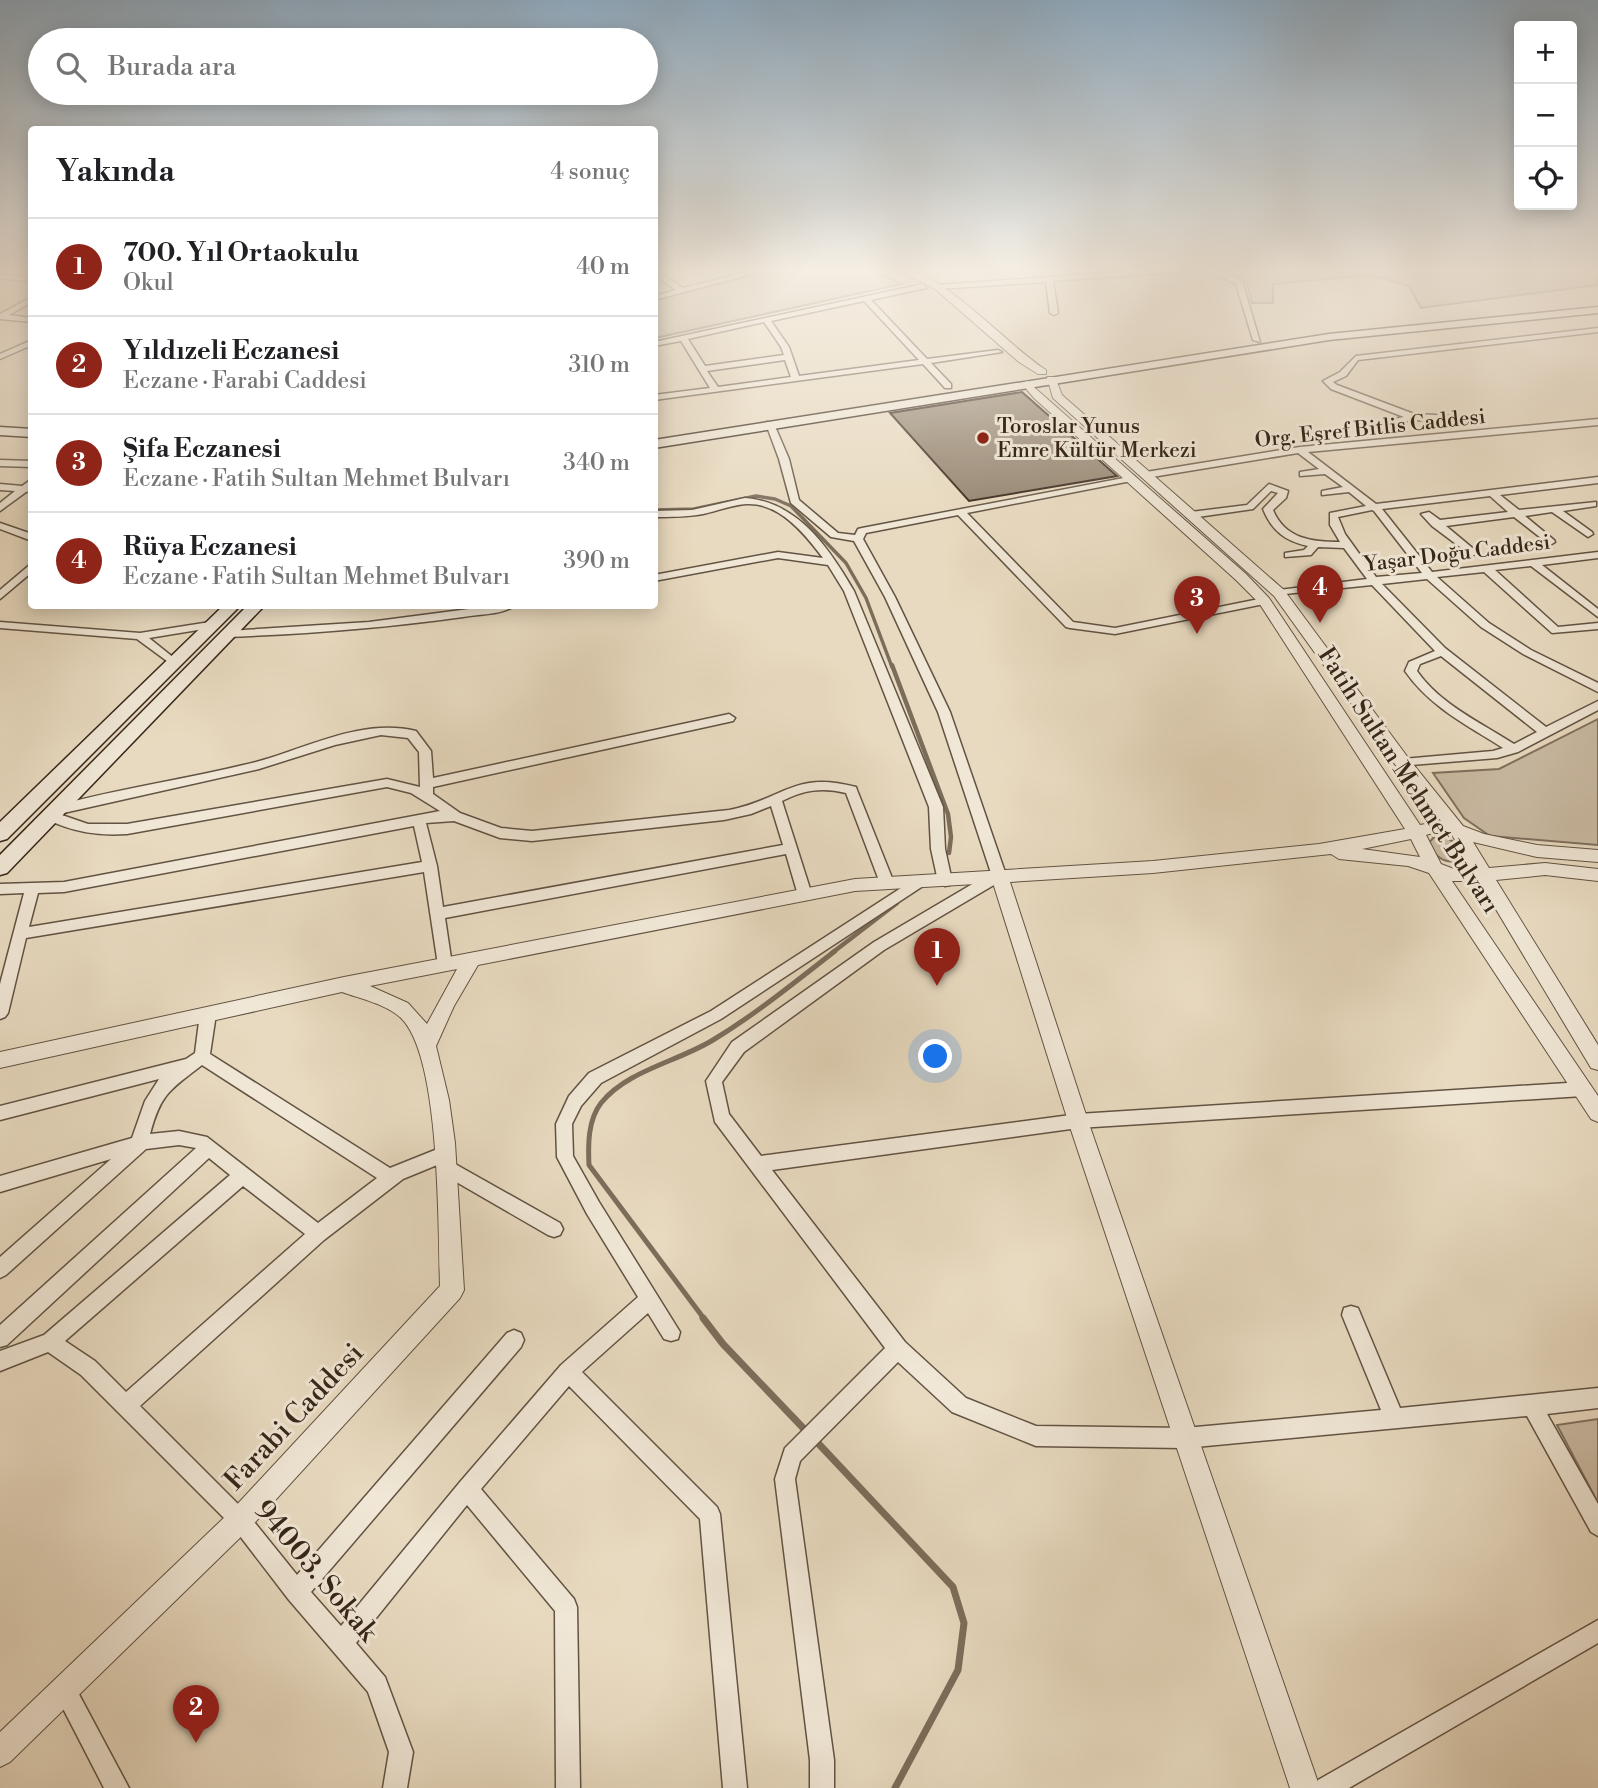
<!DOCTYPE html>
<html lang="tr">
<head>
<meta charset="utf-8">
<style>
  body { margin:0; font-family:"Libre Bodoni",serif; background:#f2f2f2; color:#202124 }
  .controls { position:absolute; right:21px; top:21px; display:grid; overflow:hidden; border-radius:7px; box-shadow:0 4px 18px #0003 }
  .controls button { width:63px; height:63px; display:grid; place-items:center; padding:0; border:0; border-bottom:2px solid #e0e0e0; background:#fff; color:#202124; font:35px sans-serif }
  .you { position:absolute; left:936px; top:1057px; width:24px; height:24px; margin:-18px; border:5px solid #fff; border-radius:50%; background:#1a73e8; box-shadow:0 0 0 10px #1a73e833 }
  .badge { display:grid; place-items:center; width:46px; height:46px; border-radius:50%; background:#8f2418; color:#fff; font-size:23px; font-weight:700 }
  .pin { position:absolute; translate:-50% -58px; filter:drop-shadow(0 2px 4px #0008) }
  .pin::after { content:''; position:absolute; top:37px; width:24px; height:21px; background:inherit; clip-path:polygon(0 0,100% 0,50% 100%) }
  .list { margin:0; padding:0; list-style:none }
  h2 { display:flex; justify-content:space-between; align-items:center; height:91px; margin:0; padding:0 28px; font-size:30px }
  h2 small { font-size:23px; font-weight:400; color:#757577 }
  .list li { display:grid; grid-template-columns:46px 1fr auto; gap:21px; align-items:center; box-sizing:border-box; height:98px; padding:0 28px; border-top:2px solid #e0e0e0 }
  .list b { display:block; font-size:26px; white-space:nowrap }
  .list p { margin:0; font-size:23px; white-space:nowrap; color:#757577 }
  .list em { font-size:23px; font-style:normal; color:#757577 }
  .icon { flex:none; width:38px; height:38px; fill:none; stroke:currentColor; stroke-width:2; stroke-linecap:round; stroke-linejoin:round }
  .map { position:relative; flex:none; width:1598px; height:1788px; overflow:hidden }
  .search { position:absolute; background:#fff; box-shadow:0 4px 18px #0003; left:28px; top:28px; width:630px; height:77px; display:flex; align-items:center; gap:18px; box-sizing:border-box; padding:0 24px; border-radius:38px; color:#757577; font-size:26px }
  .panel { position:absolute; background:#fff; box-shadow:0 4px 18px #0003; left:28px; top:126px; width:630px; height:483px; border-radius:7px }
  .map>svg:first-child { display:block }
  .green { fill:#cabba4; stroke:#80705e; stroke-width:2 }
  .lines { fill:none; stroke-linecap:round; stroke-linejoin:round }
  .stream-far3 { stroke:#7c6d5b; stroke-width:3.5 }
  .stream-far2 { stroke:#7c6d5b; stroke-width:4.5 }
  .stream-far1 { stroke:#7c6d5b; stroke-width:5 }
  .stream { stroke:#7c6d5b; stroke-width:7 }
  .building { fill:#938470; stroke:#362619; stroke-width:2 }
  .minor-casing { stroke:#625343; stroke-width:3 }
  .tertiary-casing { stroke:#625343; stroke-width:2 }
  .secondary-casing { stroke:#362619; stroke-width:3 }
  .minor { fill:#f0e7d6; fill-rule:evenodd }
  .tertiary { fill:#f0e7d6; fill-rule:evenodd }
  .secondary { fill:#f0e7d6; fill-rule:evenodd }
  .poi-dot { fill:#8f2418; stroke:#f0e7d6; stroke-width:2.5 }
  .labels { text-anchor:middle; stroke-width:6; stroke-linejoin:round; paint-order:stroke }
  .far-poi-label { font-size:21px; fill:#362619; stroke:#f0e7d6; text-anchor:start }
  .far-street-label { font-size:21px; fill:#362619; stroke:#f0e7d6 }
  .street-label { font-size:24px; fill:#362619; stroke:#f0e7d6 }
  .near-street-label { font-size:28px; fill:#362619; stroke:#f0e7d6 }
</style>
</head>
<body>
<div class="map">
<svg width="1598" height="1788" viewBox="0 0 1598 1788">
  <rect width="100%" height="100%" fill="#e8dac0"/>
  <filter id="stains"><feTurbulence type="fractalNoise" baseFrequency=".00286" numOctaves="4"/><feColorMatrix values="0 0 0 0 .2 0 0 0 0 .09 0 0 0 0 .02 0 0 0 .5 -.17"/></filter>
  <radialGradient id="worn" r=".72"><stop offset=".6" stop-color="#630" stop-opacity="0"/><stop offset="1" stop-color="#630" stop-opacity=".3"/></radialGradient>
  <g class="green">
    <path d="M780,268H868L902,284L655,338V300Z"/>
    <path d="M1226,268H1598V285L1421,308L1409,286L1379,277L1360,276L1273,284V303H1252L1247,283Z"/>
    <path d="M1598,719V845L1490,836L1464,818L1433,773L1499,769Z"/>
    <path d="M1443,837L1459,844L1465,856L1463,859C1447,866 1436,858 1428,844L1433,838Z"/>
    <path d="M1598,1419V1503L1557,1425Z"/>
  </g>
  <g class="lines">
    <path class="stream-far3" d="M654,510L694,509L756,496L775,499L791,506L846,563L866,598L892,667"/>
    <g class="stream-far2">
      <path d="M892,665L948,814L951,837L949,853"/>
      <path d="M832,953L897,903"/>
    </g>
    <path class="stream-far1" d="M705,1320L589,1165C588,1144 588,1120 601,1103C628,1070 677,1062 713,1040C756,1014 795,982 835,951"/>
    <g class="stream">
      <path d="M703,1318L723,1344L807,1432"/>
      <path d="M816,1441L953,1587L964,1623L958,1670L895,1788"/>
    </g>
  </g>
  <path class="building" d="M1022,392L1117,476L969,501L890,413Z"/>
  <g class="lines">
    <g class="minor-casing">
      <g id="minor">
        <path d="M762,268H774L654,300V296L676,290L654,275V269L683,288Z"/>
        <path d="M1175,268H1213L1242,281L1260,342L1253,340L1236,284L1206,270L1053,281L1058,313L1054,315L1050,313L1046,282L938,289L934,287L938,285Z"/>
        <path d="M0,274L32,278V282L0,278Z"/>
        <path d="M923,284L926,288L871,300L927,359L998,350L1002,352L931,363L951,384V388H945L923,364L654,400V395L710,388L681,341L654,346V342ZM864,301L919,360L799,376L789,347L771,321ZM764,322L781,347L784,355L705,366L688,339ZM785,360L791,377L718,387L707,371Z"/>
        <path d="M32,297V302L9,315L32,318V322L0,319V314Z"/>
        <path d="M1598,328V332L1358,360L1346,376L1333,382L1337,385L1414,414L1455,416V420L1452,421L1413,420L1389,424V420L1404,417L1331,389L1323,381L1340,372L1356,356Z"/>
        <path d="M32,340V345L0,359V354Z"/>
        <path d="M1598,419V425L1308,452L1376,504L1598,477V483L1500,495L1519,510L1596,502V506L1563,511L1592,532L1593,534L1588,537L1552,512L1525,516L1554,540L1555,542L1550,545L1514,517L1446,526L1476,551L1477,553L1472,556L1432,526L1421,514L1429,512L1440,520L1508,512L1490,496L1382,509L1432,572L1598,552V558L1542,565L1598,609V617L1531,566L1495,570L1558,627L1598,623V629L1552,633L1484,572L1437,577L1489,623L1531,650L1598,683V692L1523,654L1481,627L1427,579L1382,584L1445,648L1546,727L1598,701V710L1518,752L1497,758L1399,766L1397,763L1403,759L1493,751L1503,748C1467,725 1430,707 1405,671L1409,662L1435,651L1372,585L1275,595L1274,593L1279,590L1367,579L1344,548L1318,547L1311,555L1285,557V553L1304,550L1308,546C1285,541 1272,531 1263,509L1278,493L1271,491L1253,509L1191,518L1186,515L1191,512L1247,505L1269,484L1288,491L1286,498L1273,510C1285,539 1312,542 1340,542L1330,525V513L1366,506L1349,492L1322,495V491L1343,487L1325,474L1300,476V472L1319,469L1298,453L1146,478L1141,475L1146,472L1300,447ZM1372,510L1374,511L1422,573L1376,577L1345,534L1338,517ZM1441,656L1537,732L1514,744C1480,722 1441,705 1417,671L1420,664Z"/>
        <path d="M767,422L774,424L789,459L799,500L838,533L855,535L858,529L862,528L1134,476L1136,478L1131,481L967,513L1073,622L1115,628L1264,598L1269,601L1264,604L1115,634L1070,628L1066,627L958,515L866,533L863,539L895,597L950,712L1006,875L1004,879L884,950L744,1052L722,1082L729,1114L761,1156L1078,1114L1583,1082L1589,1084L1591,1089L1589,1094L1583,1096L1078,1128L772,1170L905,1342L966,1398L1036,1426L1185,1428L1381,1410L1342,1315L1344,1308L1351,1306L1358,1308L1400,1408L1598,1388V1408L1547,1414L1598,1504V1536L1591,1532L1527,1416L1185,1448L1036,1446L952,1412L898,1362L800,1461L795,1479L834,1760V1788H810V1760L775,1479L785,1448L885,1348L715,1122L706,1081L732,1042L874,942L991,873L938,712L885,597L854,541L831,537L791,503L779,459L766,424Z"/>
        <path d="M0,460L32,461V467L0,466Z"/>
        <path d="M32,479L30,491L26,492L0,511V503L15,491L0,490V484L22,486Z"/>
        <path d="M745,498C799,502 830,550 854,591L943,807L945,849L952,881L950,885L945,886L938,881L931,849L929,807L844,591L828,565L778,558L654,581V575L778,552L823,558C805,534 779,502 746,504C732,505 717,511 703,514C687,517 671,517 654,517V511L692,510Z"/>
        <path d="M0,523L32,534V541L0,529Z"/>
        <path d="M32,563V572L0,599V590Z"/>
        <path d="M492,606H514C502,615 478,614 463,617C384,628 306,634 227,637L221,634L227,631L369,622Z"/>
        <path d="M0,622L140,633L210,622L215,625L210,628L149,638L179,662V666L175,667L137,639L0,628Z"/>
        <path d="M729,714L735,718L733,721L433,787V794L460,813L501,828L532,831L729,810C783,800 793,770 856,787L857,790L894,883L892,887L887,888L880,883L846,793C822,787 804,790 782,801L812,895L805,900L798,895L786,854L445,918L452,965L450,969H440L438,965L424,872L26,938L8,1013L5,1017L0,1019V984L24,893L0,894V884L64,882L440,811L411,793L387,787L127,834C97,836 73,832 46,819L44,816L51,812L52,807C119,788 189,779 256,762C308,748 361,718 416,731L431,751L433,778ZM381,735L408,738L419,752L420,787L387,779L127,824H88L59,814L259,769L335,745ZM771,806L783,845L443,907L437,866L426,823L454,821L500,838L532,841L724,820L751,814ZM414,826L422,862L29,927L38,893L64,892Z"/>
        <path d="M918,877L925,882L923,886L721,1019L601,1083L581,1106L572,1124L573,1156L599,1202L680,1332L678,1339L671,1341L664,1339L648,1313L582,1372L717,1507L720,1514L747,1788H723L700,1519L569,1386L481,1489L574,1599L577,1607L580,1788H556L555,1611L467,1505L356,1643L385,1677L413,1752L407,1788H383L389,1752L368,1692L289,1600L233,1527L81,1375L48,1352L0,1371V1351L44,1335L230,1175L209,1158L7,1345L0,1347V1325L196,1148L179,1145L146,1149L6,1275L0,1278V1257L111,1159L0,1192V1176L132,1138L145,1101L159,1079L0,1120V1106L186,1059L195,1053L200,1014L203,1010L208,1008L213,1010L216,1014L210,1054L390,1168L445,1146L451,1149L453,1154L448,1160L560,1223L563,1229L560,1235L554,1237L548,1235L439,1172L437,1165L403,1179L324,1240L140,1406L247,1513L297,1575L507,1333L514,1330L521,1333L524,1340L521,1347L311,1592L341,1626L460,1482L561,1365L638,1297L587,1214L557,1157L556,1124L569,1096L589,1073L711,1011ZM202,1065L377,1178L318,1223L207,1137L179,1131L150,1134C161,1093 170,1090 202,1065ZM243,1186L305,1234L126,1392L95,1361L65,1341Z"/>
        <path d="M1598,1620V1643L1349,1788H1314L1318,1780Z"/>
        <path d="M65,1680L73,1683L129,1788H104L54,1691L57,1683Z"/>
      </g>
    </g>
    <g class="tertiary-casing">
      <g id="tertiary">
        <path d="M895,268C941,268 1005,344 1046,370V374H1038L1019,362L935,289Z"/>
        <path d="M1047,377H1055L1062,395L1284,590L1409,759L1463,826L1484,834L1537,845L1598,850V862L1537,857L1473,842L1489,868L1545,863L1598,869V881L1545,875L1496,880L1598,1045V1070L1591,1068L1479,881H1452L1598,1096V1122L1591,1119L1429,873L1408,866L1339,859L1331,854L1153,873L1010,882L1088,1121L1320,1788H1290L1068,1121L993,883L855,891L478,965L454,1006L436,1046L449,1100L455,1143L464,1290L460,1298L249,1529L10,1762L0,1767V1732L231,1511L440,1286C438,1228 441,1057 401,1018C386,1004 361,999 342,992L0,1068V1052L344,977L855,879L1153,861L1319,844L1405,829L1259,603L1236,580L1034,398L1022,384L1027,381L1246,574L1269,598L1420,825L1441,821L1397,767L1274,596L1053,398ZM1436,832L1452,835L1472,869L1459,871L1441,864L1426,835ZM1411,839L1420,857L1362,849ZM457,969L427,1024L408,1003L370,986Z"/>
      </g>
    </g>
    <g class="secondary-casing">
      <g id="secondary">
        <path d="M1598,307V313L1329,340L654,448V440L1329,334Z"/>
        <path d="M0,427L32,429V437L0,435Z"/>
        <path d="M223,606H240L7,839L0,841V822Z"/>
        <path d="M247,606H264L7,873L0,875V855Z"/>
      </g>
    </g>
    <use href="#minor" class="minor"/>
    <use href="#tertiary" class="tertiary"/>
    <use href="#secondary" class="secondary"/>
  </g>
  <linearGradient id="sky" x2="0" y2="1"><stop stop-color="#8fabc1"/><stop offset="0.52" stop-color="#f5eee3"/><stop offset="1" stop-color="#f5eee3" stop-opacity="0"/></linearGradient>
  <rect width="1598" height="519" fill="url(#sky)"/>
  <circle class="poi-dot" cx="983" cy="438" r="7"/>
  <g class="labels">
    <g class="far-poi-label">
      <text x="997" y="433">Toroslar Yunus<tspan x="997" dy="24">Emre Kültür Merkezi</tspan></text>
    </g>
    <g class="far-street-label">
      <text transform="translate(1370 428) rotate(-6)" y="7">Org. Eşref Bitlis Caddesi</text>
      <text transform="translate(1457 553) rotate(-7)" y="7">Yaşar Doğu Caddesi</text>
    </g>
    <g class="street-label">
      <text transform="translate(1409 780) rotate(57)" y="8">Fatih Sultan Mehmet Bulvarı</text>
    </g>
    <g class="near-street-label">
      <text transform="translate(293 1416) rotate(-47)" y="10">Farabi Caddesi</text>
      <text transform="translate(317 1570) rotate(50)" y="10">94003. Sokak</text>
    </g>
  </g>
  <rect width="100%" height="100%" filter="url(#stains)"/>
  <rect width="100%" height="100%" fill="url(#worn)"/>
</svg>
<div class="controls">
<button>+</button>
<button>−</button>
<button><svg class="icon" aria-label="locate" viewBox="0 0 24 24"><circle cx="12" cy="12" r="6"/><path d="M12 2v4M12 18v4M2 12h4M18 12h4"/></svg></button>
</div>
<div class="you"></div>
<div class="pin badge" style="left:937px;top:986px">1</div>
<div class="pin badge" style="left:196px;top:1743px">2</div>
<div class="pin badge" style="left:1197px;top:634px">3</div>
<div class="pin badge" style="left:1320px;top:623px">4</div>
<div class="search"><svg class="icon" aria-label="search" viewBox="0 0 24 24"><circle cx="10" cy="10" r="6"/><path d="M15 15l6 6"/></svg>Burada ara</div>
<section class="panel">
<h2>Yakında<small>4 sonuç</small></h2>
<ul class="list">
<li><span class="badge">1</span><div><b>700. Yıl Ortaokulu</b><p>Okul</p></div><em>40 m</em></li>
<li><span class="badge">2</span><div><b>Yıldızeli Eczanesi</b><p>Eczane · Farabi Caddesi</p></div><em>310 m</em></li>
<li><span class="badge">3</span><div><b>Şifa Eczanesi</b><p>Eczane · Fatih Sultan Mehmet Bulvarı</p></div><em>340 m</em></li>
<li><span class="badge">4</span><div><b>Rüya Eczanesi</b><p>Eczane · Fatih Sultan Mehmet Bulvarı</p></div><em>390 m</em></li>
</ul>
</section>
</div>
</body>
</html>
